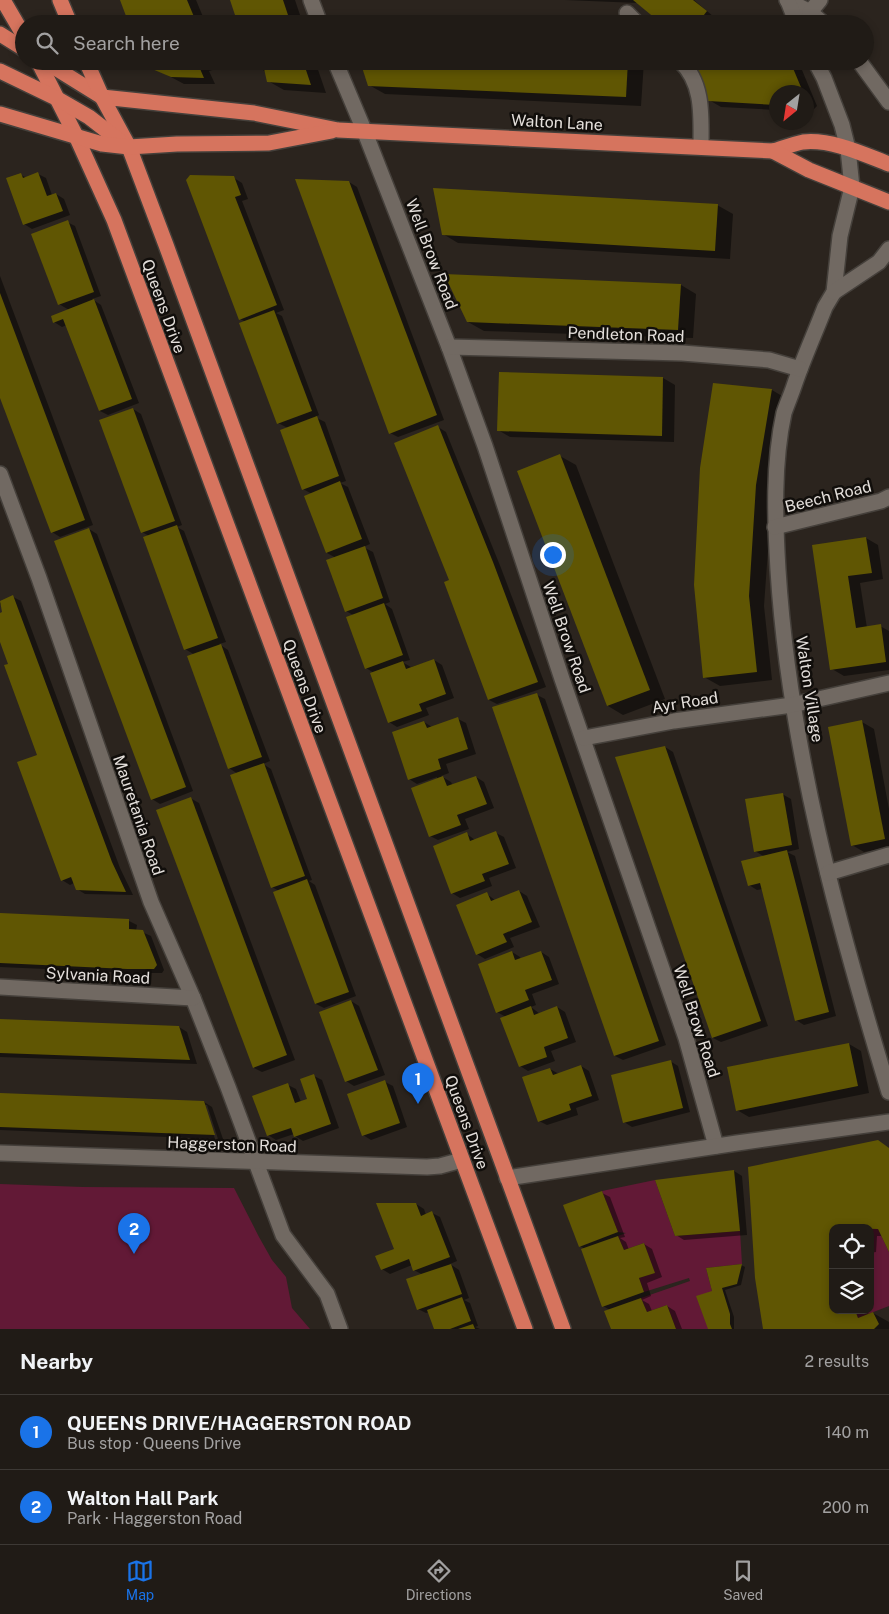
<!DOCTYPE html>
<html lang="en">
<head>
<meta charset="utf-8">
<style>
  body { margin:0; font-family:"Public Sans",sans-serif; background:#2d2823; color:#f1f3f6 }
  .controls { position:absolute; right:15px; bottom:15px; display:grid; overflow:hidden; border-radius:10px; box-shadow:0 2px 8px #0003 }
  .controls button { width:45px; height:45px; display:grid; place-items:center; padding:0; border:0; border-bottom:1px solid #3d3935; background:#201b16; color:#f1f3f6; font:25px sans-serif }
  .compass { position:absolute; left:769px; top:85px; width:45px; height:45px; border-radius:50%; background:#201b16; box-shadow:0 2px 8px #0003; rotate:210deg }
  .you { position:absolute; left:552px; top:554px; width:18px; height:18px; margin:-12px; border:4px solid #fff; border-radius:50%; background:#1a73e8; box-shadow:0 0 0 8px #1a73e833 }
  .badge { display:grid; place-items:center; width:32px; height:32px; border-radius:50%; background:#1a73e8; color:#fff; font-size:16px; font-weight:700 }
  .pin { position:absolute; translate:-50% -41px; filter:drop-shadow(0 1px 2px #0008) }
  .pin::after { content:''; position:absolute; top:26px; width:18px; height:15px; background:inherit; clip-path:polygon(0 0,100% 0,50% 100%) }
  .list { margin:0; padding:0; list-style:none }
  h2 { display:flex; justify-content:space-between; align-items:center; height:65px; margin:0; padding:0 20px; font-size:21px }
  h2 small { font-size:16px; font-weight:400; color:#a2a1a1 }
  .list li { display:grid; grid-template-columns:32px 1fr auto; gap:15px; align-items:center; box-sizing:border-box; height:75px; padding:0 20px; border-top:1px solid #3d3935 }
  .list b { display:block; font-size:19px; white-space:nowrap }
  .list p { margin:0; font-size:16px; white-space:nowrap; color:#a2a1a1 }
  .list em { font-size:16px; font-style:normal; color:#a2a1a1 }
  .icon { flex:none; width:28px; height:28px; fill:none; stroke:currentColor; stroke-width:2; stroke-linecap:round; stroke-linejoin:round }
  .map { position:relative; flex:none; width:889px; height:1329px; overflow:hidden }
  .search { position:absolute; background:#201b16; box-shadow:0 2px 8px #0003; left:15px; right:15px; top:15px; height:55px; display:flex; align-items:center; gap:12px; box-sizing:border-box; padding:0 18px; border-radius:28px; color:#a2a1a1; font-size:19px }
  .sheet { height:215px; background:#201b16 }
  nav { display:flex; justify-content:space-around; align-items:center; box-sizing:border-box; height:70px; border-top:1px solid #3d3935; background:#201b16; font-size:14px; color:#a2a1a1 }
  nav a { display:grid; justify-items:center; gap:2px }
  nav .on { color:#1a73e8 }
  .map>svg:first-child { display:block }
  .green { fill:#621936 }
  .shadow { fill:#0007 }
  .building { fill:#605603 }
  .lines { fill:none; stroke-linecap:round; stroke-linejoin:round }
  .minor-casing { stroke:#45403b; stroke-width:18 }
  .highway-casing { stroke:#45403b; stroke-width:18 }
  .minor { stroke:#716962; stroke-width:15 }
  .highway { stroke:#d6745e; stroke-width:15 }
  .labels { text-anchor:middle; stroke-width:5; stroke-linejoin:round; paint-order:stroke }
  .street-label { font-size:16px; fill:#e4dfdb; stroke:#110e0b }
</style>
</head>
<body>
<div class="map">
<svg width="889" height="1329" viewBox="0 0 889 1329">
  <rect width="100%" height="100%" fill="#2b241e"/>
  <g class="green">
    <path d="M655,1180L675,1236L740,1231L742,1264L706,1268L712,1291L708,1329H676L667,1305L647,1312L641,1298L690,1281L689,1278L644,1292L639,1278L654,1273L644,1243L624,1250L618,1236L626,1233L618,1232L602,1191Z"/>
    <path d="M0,1184L83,1187L234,1188L259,1237L272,1260L286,1277L292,1308L310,1329H0Z"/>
    <path d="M870,1228L878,1229L889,1252V1306L858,1318L855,1310H870Z"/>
  </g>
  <g class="shadow">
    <path d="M121,0H196L206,24H130Z"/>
    <path d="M231,0H295L303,24H240Z"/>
    <path d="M565,0H694L714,17L709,24H664L638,3Z"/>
    <path d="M145,61H220L223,67L209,71L215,84H184L156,69Z"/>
    <path d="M253,61H315L326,93L284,90L268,81L266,72L255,65Z"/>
    <path d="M361,61H644L641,106L385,94L369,85Z"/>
    <path d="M724,61H795L802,70L817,106L811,112H806V92H776V110L721,107L709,100Z"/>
    <path d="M38,174L46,178L52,195L56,194L64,199L70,215L32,229L24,224L21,175L27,178Z"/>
    <path d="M234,178L242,183L248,199L242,201L284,310L276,313L282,316L319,415L315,417L325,422L346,481L340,483L348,487L370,544L363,547L373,552L390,602L385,604L392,609L410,660L402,662L411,667L434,660L442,665L454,698L426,708L429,715L397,727L389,722L374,673L366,668L353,615L346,611L336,558L327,553L312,494L303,489L288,428L278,423L246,322L240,319Z"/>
    <path d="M349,182L357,187L444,420L398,437L390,433Z"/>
    <path d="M717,205L733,214L730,259L458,243L443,234Z"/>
    <path d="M67,222L75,226L101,296L92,299L101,305L139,403L108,415L100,411L67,325L62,327L54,322L69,310L59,304Z"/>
    <path d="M0,276L93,525L60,537L52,532L0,394Z"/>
    <path d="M681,285L696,294L693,338L484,331L468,322Z"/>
    <path d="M500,374L663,378L675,385L674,442L510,437L498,430Z"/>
    <path d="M714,385L772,390L787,399L772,494L764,606L772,680L720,686L704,677Z"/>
    <path d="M133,409L141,414L182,525L177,527L184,531L226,642L219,644L228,650L270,761L263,764L271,769L312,880L309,881L315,885L356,996L324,1008L316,1004L279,891L272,887L238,774L229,768L195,655L185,649L149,536L142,532Z"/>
    <path d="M438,427L446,432L501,568L546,687L497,704L489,700L451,581Z"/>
    <path d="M560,456L576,465L665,699L623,715L608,706Z"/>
    <path d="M89,529L97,534L193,791L160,804L152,799Z"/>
    <path d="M866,538L878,545L883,579L860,583L867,628L880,626L889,631V670L844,676L832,669L813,546Z"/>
    <path d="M13,597L21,601L120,868L133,895L85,894L77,889L74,883L70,885L62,880L39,756L0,638V614L4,613L0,603Z"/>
    <path d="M537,695L545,699L666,1045L623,1060L615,1056Z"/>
    <path d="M458,719L466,723L476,754L446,764L449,773L441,776L451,782L453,786L476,777L484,782L494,808L465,819L469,829L438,840L430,836L437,777L417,784L409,779L424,722L432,727Z"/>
    <path d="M862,722L874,729L889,809V847L864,852L852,845Z"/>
    <path d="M665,747L673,752L768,1026L721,1042L713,1038Z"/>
    <path d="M782,794L791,799L799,849L787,852L795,856L836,1016L804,1025L796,1020L763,889L757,890L749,885L765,857L755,851Z"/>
    <path d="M190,798L199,803L295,1060L262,1072L254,1068Z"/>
    <path d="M496,833L504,837L516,868L489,878L492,886L460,898L452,893L467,834L475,840Z"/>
    <path d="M519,891L527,896L540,927L510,938L514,947L485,959L477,954L487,894L496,901Z"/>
    <path d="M0,915L129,921L137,925L136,931L142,932L151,936L164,970L162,973H136L0,967Z"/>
    <path d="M512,952L520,957L521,960L541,952L549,957L559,984L532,994L536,1005L531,1007L540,1014L557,1007L565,1012L576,1042L551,1051L555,1061L528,1071L520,1066L506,1017L497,1012Z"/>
    <path d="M351,1001L359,1006L385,1075L354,1086L346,1081Z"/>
    <path d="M0,1020L179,1027L187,1032L197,1064L0,1057Z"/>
    <path d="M849,1044L861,1051L869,1093L749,1117L737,1110Z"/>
    <path d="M670,1061L678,1066L690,1112L632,1127L624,1122Z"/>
    <path d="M581,1066L589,1071L599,1100L576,1108L578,1115L547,1125L539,1121L550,1069L559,1074Z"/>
    <path d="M314,1076L322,1080L339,1128L303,1141L295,1136L294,1134L276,1140L268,1135L288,1085L296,1089L301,1102L309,1100Z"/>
    <path d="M385,1082L393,1086L407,1127L371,1140L363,1135Z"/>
    <path d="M0,1095L204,1102L212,1107L223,1139H218L207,1105H204L215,1139L0,1130Z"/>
    <path d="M889,1148V1249L883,1236H877L876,1252L870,1253V1228H833V1310H867L869,1315L873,1313L889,1322V1329H765L757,1278Z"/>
    <path d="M734,1171L742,1176L747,1235L684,1240L676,1235Z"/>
    <path d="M602,1193L610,1197L625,1237L620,1238L626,1242L629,1250L644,1244L652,1249L662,1277L647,1283L651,1296L642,1300L649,1304L652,1311L667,1306L675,1311L682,1329H612L610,1310L603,1306L585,1249L580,1246Z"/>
    <path d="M416,1204L424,1209L426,1215L432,1213L440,1217L457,1261L450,1264L459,1270L469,1298L464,1300L470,1303L478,1326L475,1327L480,1329H435L429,1312L426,1313L418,1309L423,1275L414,1270L412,1265L390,1274L382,1269L396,1250Z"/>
    <path d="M741,1265L745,1267L741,1285L725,1290L734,1317V1329H709L714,1292Z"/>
  </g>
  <g class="building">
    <path d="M120,0H187L197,24H129Z"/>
    <path d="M230,0H283L291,24H238Z"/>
    <path d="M633,0H693L707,11L697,24H662Z"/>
    <path d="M144,61H207V62L198,64L204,78L171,77L145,66Z"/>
    <path d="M252,61H303L311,85L267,82L263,64L254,66Z"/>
    <path d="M360,61H628L626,97L368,86Z"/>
    <path d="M690,61H790L803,92H776V105L708,101Z"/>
    <path d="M38,172L47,196L56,193L63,211L23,225L6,178L21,173L23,178Z"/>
    <path d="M190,175L234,176L241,195L235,197L277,305L239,320L186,180Z"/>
    <path d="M295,179L349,181L437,415L389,434Z"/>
    <path d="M433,188L718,204L715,251L442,235Z"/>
    <path d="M68,220L94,292L58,305L31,234Z"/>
    <path d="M444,274L681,284L678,330L467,322Z"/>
    <path d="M0,293L85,520L51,533L0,398Z"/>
    <path d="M94,299L132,399L99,411L63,319L53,323L51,316Z"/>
    <path d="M274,310L312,411L277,424L239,323Z"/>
    <path d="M499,372L663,377L662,436L497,431Z"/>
    <path d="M713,383L772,389L756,485L749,596L757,672L703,678L694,585L700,468Z"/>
    <path d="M133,408L175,521L141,533L99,420Z"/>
    <path d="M317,416L339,476L302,490L280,430Z"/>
    <path d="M438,425L493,562L538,682L488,700L444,582L449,580L394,443Z"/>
    <path d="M560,454L650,690L607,706L517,471Z"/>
    <path d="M340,481L362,539L326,553L304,496Z"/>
    <path d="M177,525L218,638L184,650L143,537Z"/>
    <path d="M89,528L186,787L151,800L54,541Z"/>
    <path d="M866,537L872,573L848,576L856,628L881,624L886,662L830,670L812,545Z"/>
    <path d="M365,546L383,598L345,612L326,560Z"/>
    <path d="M13,595L112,862L126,892L76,890L71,877L61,881L17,762L37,755L4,665L8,664L0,642V613L2,612L0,601Z"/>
    <path d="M384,603L403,655L365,669L346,617Z"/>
    <path d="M221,644L262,757L228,769L187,656Z"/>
    <path d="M434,659L446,694L419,704L422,711L388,723L370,673L403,661L406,669Z"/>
    <path d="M537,693L659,1041L614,1056L492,707Z"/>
    <path d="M458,717L468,749L438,759L441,769L408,780L392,732L424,721L427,728Z"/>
    <path d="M862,720L885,839L851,846L828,727Z"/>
    <path d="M665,746L761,1021L712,1038L615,757Z"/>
    <path d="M264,763L305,876L271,888L230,775Z"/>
    <path d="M443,776L447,786L476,776L487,804L457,815L461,825L429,837L411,788Z"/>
    <path d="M783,793L792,845L754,852L745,799Z"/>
    <path d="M191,797L287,1055L253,1068L156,810Z"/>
    <path d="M496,831L509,864L482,874L485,881L451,894L433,846L467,832L470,841Z"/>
    <path d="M787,850L829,1012L795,1021L760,883L748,886L741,861Z"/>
    <path d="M307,879L349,992L315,1004L273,892Z"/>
    <path d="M519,890L532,922L503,934L507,942L476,955L456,905L487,892L491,901Z"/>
    <path d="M0,913L129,919V929L143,930L157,965L154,969H127L0,963Z"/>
    <path d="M512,951L515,960L541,951L552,980L525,990L529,1000L496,1013L478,964Z"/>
    <path d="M351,1000L378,1070L345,1082L319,1012Z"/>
    <path d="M531,1006L534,1015L557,1006L568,1038L544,1047L547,1057L519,1067L500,1018Z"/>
    <path d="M0,1019L179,1026L190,1060L0,1053Z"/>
    <path d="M849,1043L858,1086L736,1111L727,1067Z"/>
    <path d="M671,1060L683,1108L623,1123L611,1075Z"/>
    <path d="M581,1065L592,1096L569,1104L571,1110L538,1122L522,1077L550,1068L553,1075Z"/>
    <path d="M314,1074L331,1124L294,1137L291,1128L267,1136L252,1096L288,1083L295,1103L307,1099L300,1079Z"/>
    <path d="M385,1080L400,1123L362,1136L347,1094Z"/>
    <path d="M0,1093L204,1101L215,1135L0,1127Z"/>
    <path d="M878,1140L889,1148V1252L878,1229L833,1228V1310H855L858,1318L873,1312L879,1324L874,1329H763L755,1278L748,1167Z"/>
    <path d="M734,1170L740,1231L675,1236L655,1180Z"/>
    <path d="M602,1191L618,1232L579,1247L563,1205Z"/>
    <path d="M376,1203H416L421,1216L432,1211L450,1257L413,1271L409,1259L381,1270L375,1256L394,1249Z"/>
    <path d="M618,1236L624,1250L644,1243L655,1273L639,1278L644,1292L602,1307L581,1249Z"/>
    <path d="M451,1264L462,1294L417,1310L406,1279Z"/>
    <path d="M742,1264L737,1284L722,1288L730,1314V1324L732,1329H708L696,1296L712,1291L706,1268Z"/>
    <path d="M462,1297L471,1321L450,1329H434L427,1310Z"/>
    <path d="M641,1298L647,1312L667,1305L676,1329H611L604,1311Z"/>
    <path d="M473,1324L475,1329H458Z"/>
  </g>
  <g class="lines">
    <g class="minor-casing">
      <g id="minor">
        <path d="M311,0L320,24"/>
        <path d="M787,0L810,12L824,24"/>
        <path d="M788,1L797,24"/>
        <path d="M810,12L820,0"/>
        <path d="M627,13L638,24"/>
        <path d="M335,61L364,130L449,347L485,446L562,679L686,1038L716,1146"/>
        <path d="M680,61C704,83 701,117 701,147"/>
        <path d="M815,61L824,78L842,125L848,149L852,187L840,236L834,292L825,307C815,333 803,359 794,386C791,395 787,404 784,413C773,463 775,520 778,570C789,747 838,924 889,1092"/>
        <path d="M859,61L889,102"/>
        <path d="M834,292L879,262L889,249"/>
        <path d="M449,347L682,353L769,360L800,369"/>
        <path d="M0,474L39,578L151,902L193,998L228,1087L283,1235L327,1294L340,1329"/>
        <path d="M775,527L881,501L889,497"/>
        <path d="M584,738L674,721L792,705L889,683"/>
        <path d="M828,873L889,855"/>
        <path d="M0,987L193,998"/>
        <path d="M0,1153L427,1167L440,1166L462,1160"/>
        <path d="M507,1178L737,1143L889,1122"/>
      </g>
    </g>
    <g class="highway-casing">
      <g id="highway">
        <path d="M3,0L24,36"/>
        <path d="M60,0L70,24"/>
        <path d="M0,34L24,49"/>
        <path d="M38,61L76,136L114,220L525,1329"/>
        <path d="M44,61L102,97L254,113L338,130L773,151C783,148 793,144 803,142C832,139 863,154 889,164"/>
        <path d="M86,61L102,97L129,147L166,245L563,1329"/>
        <path d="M0,71L56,98L89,117L125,145"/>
        <path d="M0,114L102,144L129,147L177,144L269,143L332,131"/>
        <path d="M773,151L809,170L889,202"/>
      </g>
    </g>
    <use href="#minor" class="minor"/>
    <use href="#highway" class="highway"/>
  </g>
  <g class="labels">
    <g class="street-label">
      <text transform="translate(557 122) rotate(3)" y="6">Walton Lane</text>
      <text transform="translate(432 254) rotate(69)" y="6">Well Brow Road</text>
      <text transform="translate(164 306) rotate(70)" y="6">Queens Drive</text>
      <text transform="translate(626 334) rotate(2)" y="6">Pendleton Road</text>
      <text transform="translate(828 496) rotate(-14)" y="6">Beech Road</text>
      <text transform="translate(567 637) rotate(71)" y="6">Well Brow Road</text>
      <text transform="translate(305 686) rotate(70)" y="6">Queens Drive</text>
      <text transform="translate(810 689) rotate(81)" y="6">Walton Village</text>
      <text transform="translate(685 702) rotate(-9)" y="6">Ayr Road</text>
      <text transform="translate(139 815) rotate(71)" y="6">Mauretania Road</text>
      <text transform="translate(98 975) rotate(3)" y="6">Sylvania Road</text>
      <text transform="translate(697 1021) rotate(72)" y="6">Well Brow Road</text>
      <text transform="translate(467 1122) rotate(70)" y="6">Queens Drive</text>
      <text transform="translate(232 1144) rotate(2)" y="6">Haggerston Road</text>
    </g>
  </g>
</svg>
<div class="controls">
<button><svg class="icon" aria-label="locate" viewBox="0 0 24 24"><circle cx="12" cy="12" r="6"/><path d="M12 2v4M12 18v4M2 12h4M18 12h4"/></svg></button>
<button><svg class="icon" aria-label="layers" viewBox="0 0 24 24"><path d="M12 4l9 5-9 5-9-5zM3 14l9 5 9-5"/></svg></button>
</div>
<svg class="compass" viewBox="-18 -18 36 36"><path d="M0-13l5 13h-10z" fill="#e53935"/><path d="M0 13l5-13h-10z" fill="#a2a1a1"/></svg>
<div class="you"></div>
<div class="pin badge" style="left:418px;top:1104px">1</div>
<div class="pin badge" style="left:134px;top:1254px">2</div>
<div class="search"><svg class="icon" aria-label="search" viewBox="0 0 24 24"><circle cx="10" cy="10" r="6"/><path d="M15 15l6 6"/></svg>Search here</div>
</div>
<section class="sheet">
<h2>Nearby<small>2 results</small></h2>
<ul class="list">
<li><span class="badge">1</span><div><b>QUEENS DRIVE/HAGGERSTON ROAD</b><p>Bus stop · Queens Drive</p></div><em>140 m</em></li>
<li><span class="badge">2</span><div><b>Walton Hall Park</b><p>Park · Haggerston Road</p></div><em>200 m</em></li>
</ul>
</section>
<nav>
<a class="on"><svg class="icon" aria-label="map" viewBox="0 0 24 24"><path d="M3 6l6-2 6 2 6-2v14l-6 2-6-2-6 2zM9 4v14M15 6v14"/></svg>Map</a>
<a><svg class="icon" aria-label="directions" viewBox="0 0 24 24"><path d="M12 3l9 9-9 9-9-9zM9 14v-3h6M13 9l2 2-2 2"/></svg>Directions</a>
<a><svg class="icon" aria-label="saved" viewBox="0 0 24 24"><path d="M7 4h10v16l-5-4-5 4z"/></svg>Saved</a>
</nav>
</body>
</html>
